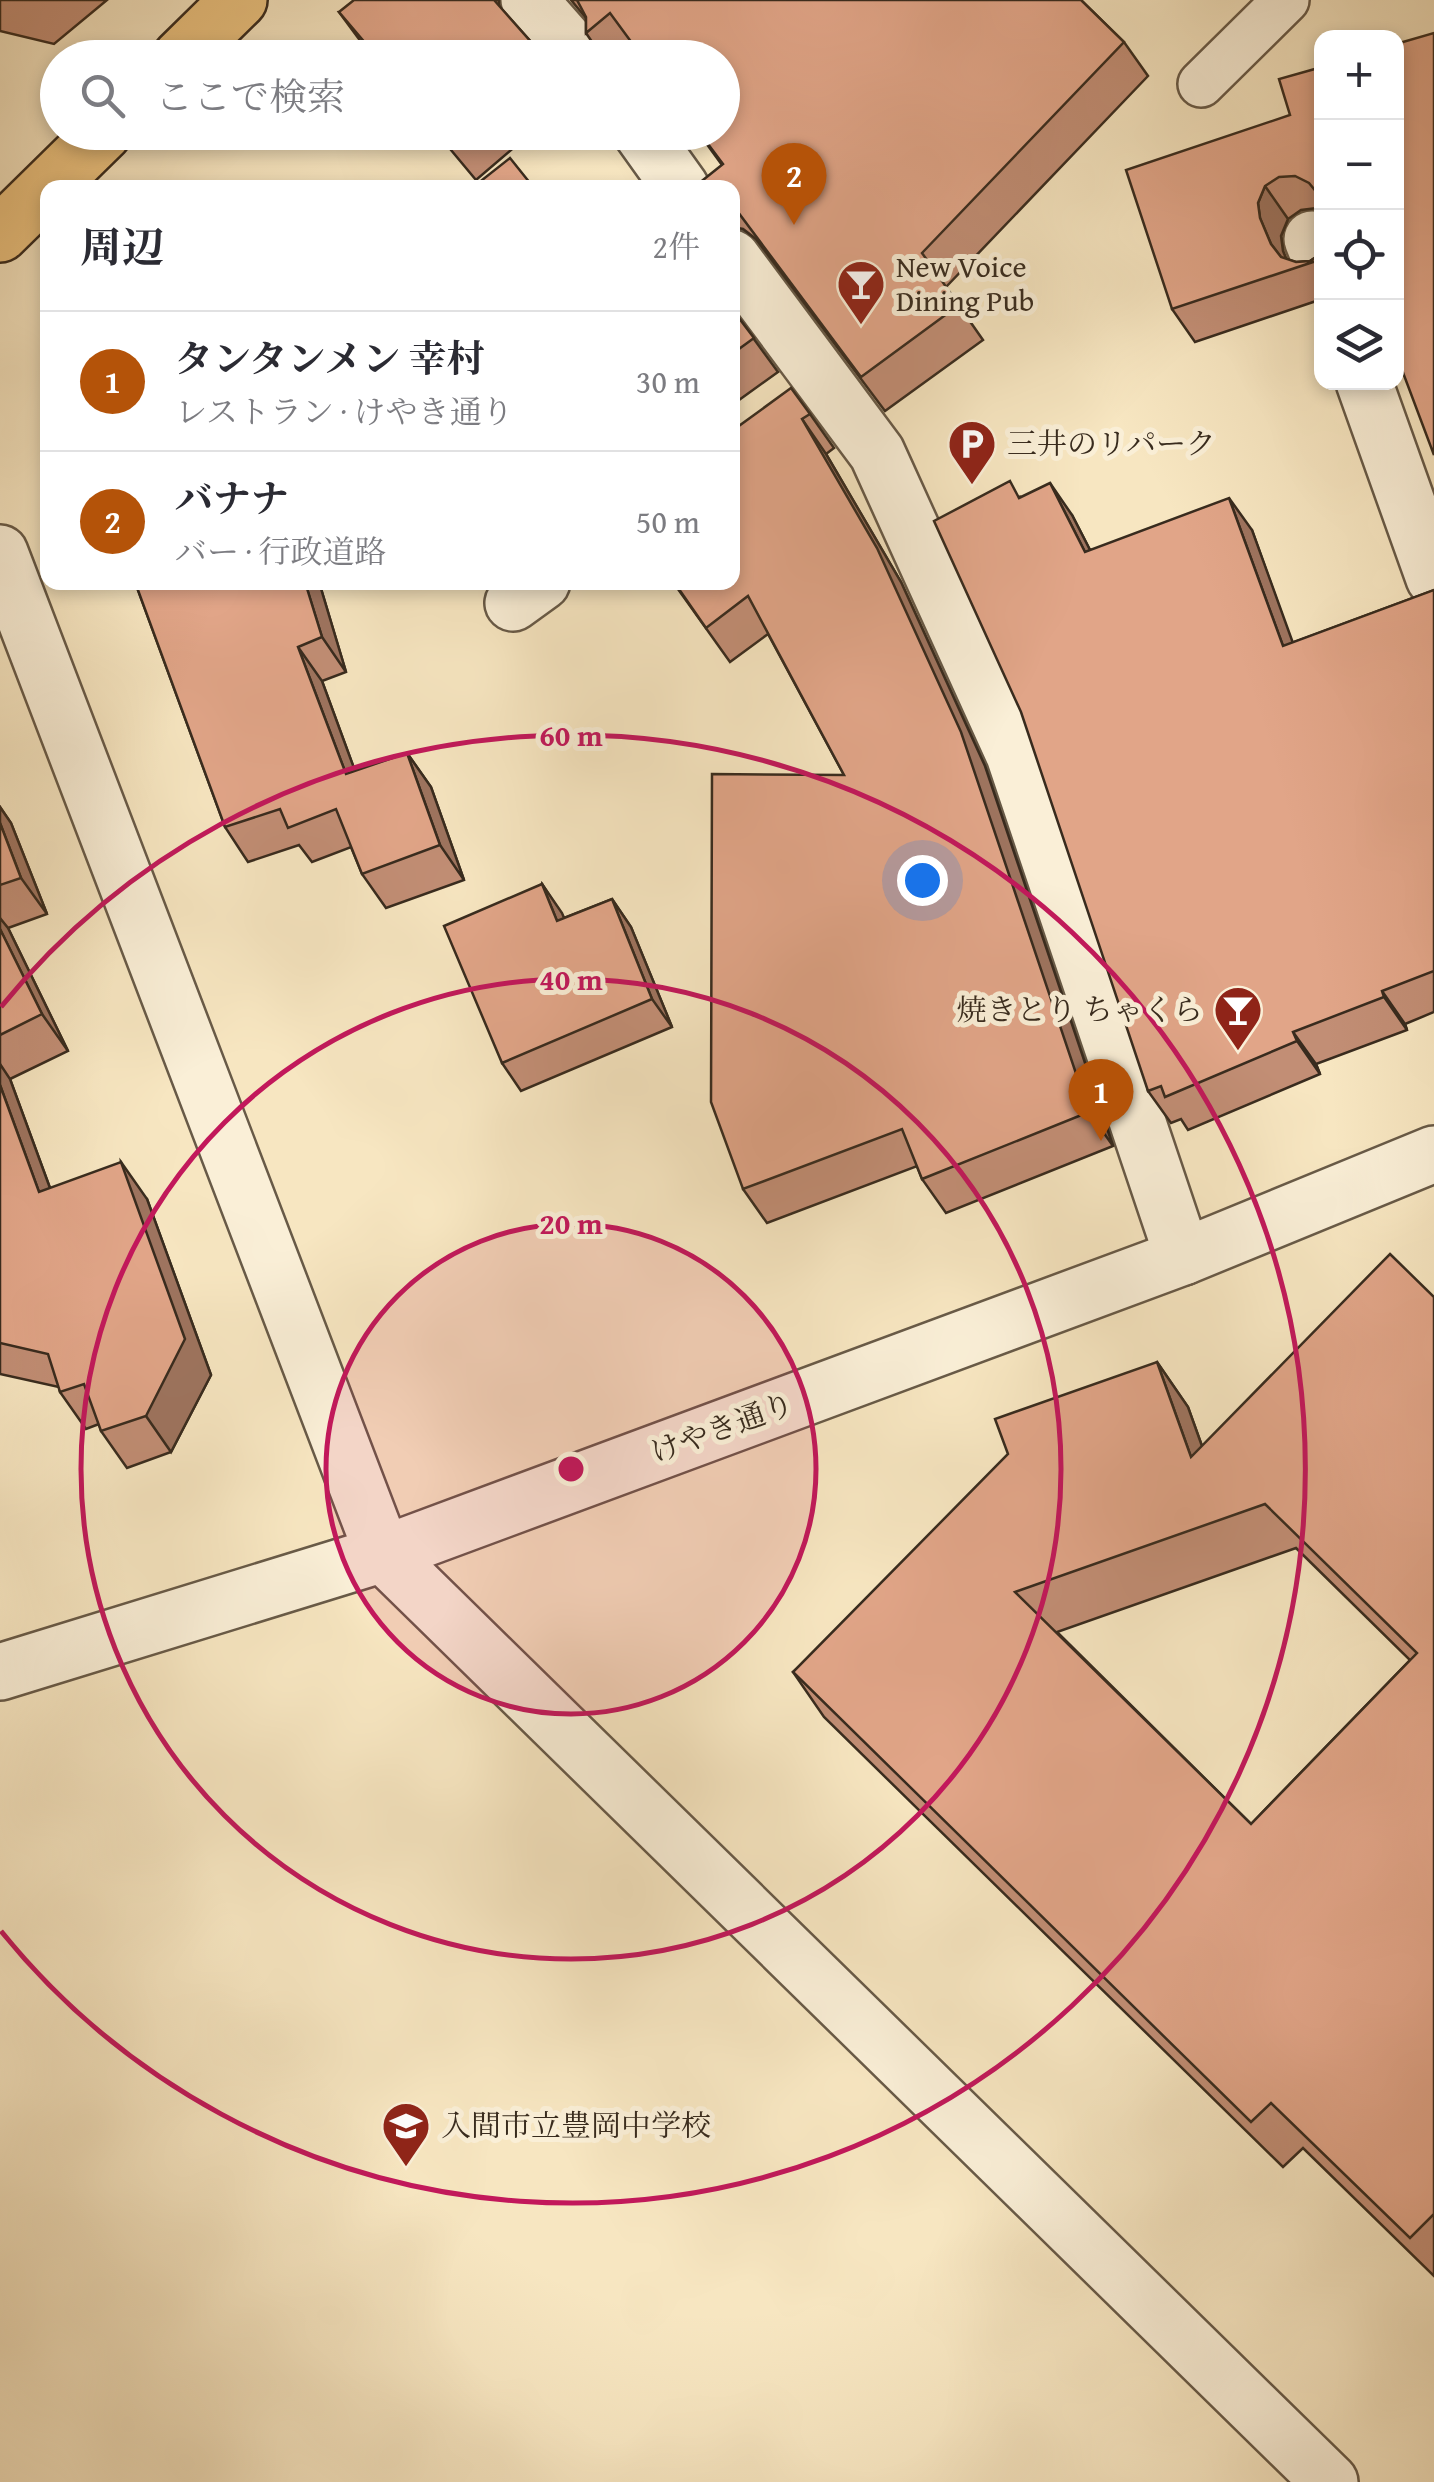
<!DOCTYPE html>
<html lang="ja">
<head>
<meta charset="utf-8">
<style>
  body { margin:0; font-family:"Gentium Book Plus","Noto Serif JP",serif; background:#f2f2f3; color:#2b2b33 }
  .controls { position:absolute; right:30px; top:30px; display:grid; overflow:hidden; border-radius:20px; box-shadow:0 5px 15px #0003 }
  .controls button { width:90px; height:90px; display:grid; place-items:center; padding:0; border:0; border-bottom:2px solid #e1e1e2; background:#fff; color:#2b2b33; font:50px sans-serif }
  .you { position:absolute; left:922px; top:880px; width:35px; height:35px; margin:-25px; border:8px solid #fff; border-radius:50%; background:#1a73e8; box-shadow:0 0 0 15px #1a73e833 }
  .badge { display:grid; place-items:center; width:65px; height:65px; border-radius:50%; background:#b45309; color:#fff; font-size:32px; font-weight:700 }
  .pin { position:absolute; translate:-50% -82px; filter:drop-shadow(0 2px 5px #0008) }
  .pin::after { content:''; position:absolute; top:52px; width:35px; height:30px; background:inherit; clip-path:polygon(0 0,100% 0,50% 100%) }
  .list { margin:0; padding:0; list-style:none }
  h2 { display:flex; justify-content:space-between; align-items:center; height:130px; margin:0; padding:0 40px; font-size:42px }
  h2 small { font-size:32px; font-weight:400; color:#7c7c81 }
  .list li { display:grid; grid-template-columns:65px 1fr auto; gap:30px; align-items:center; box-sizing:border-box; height:140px; padding:0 40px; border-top:2px solid #e1e1e2 }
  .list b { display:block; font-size:38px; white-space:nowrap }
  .list p { margin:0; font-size:32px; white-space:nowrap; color:#7c7c81 }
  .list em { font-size:32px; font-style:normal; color:#7c7c81 }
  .icon { flex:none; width:55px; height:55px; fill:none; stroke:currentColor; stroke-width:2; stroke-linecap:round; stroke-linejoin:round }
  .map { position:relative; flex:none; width:1434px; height:2482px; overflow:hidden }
  .search { position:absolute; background:#fff; box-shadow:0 5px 15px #0003; left:40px; top:40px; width:700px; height:110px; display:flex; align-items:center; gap:25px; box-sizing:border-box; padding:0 35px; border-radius:55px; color:#7c7c81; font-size:38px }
  .panel { position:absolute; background:#fff; box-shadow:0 5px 15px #0003; left:40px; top:180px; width:700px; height:410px; border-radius:20px }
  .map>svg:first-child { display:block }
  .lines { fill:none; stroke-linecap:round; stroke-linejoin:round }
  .service-casing { stroke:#685a47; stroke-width:50 }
  .minor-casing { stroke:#685a47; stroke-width:60 }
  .tertiary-casing { stroke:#685a47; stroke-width:60 }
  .trunk-casing { stroke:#382b1e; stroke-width:60 }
  .service { stroke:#faefd7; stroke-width:45 }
  .minor { stroke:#faefd7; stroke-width:55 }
  .tertiary { stroke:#faefd7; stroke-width:55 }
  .trunk { stroke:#ecc380; stroke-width:55 }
  .wall { fill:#c28e75; stroke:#382b1e; stroke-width:2.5; fill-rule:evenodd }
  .shaded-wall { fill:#9e745f; stroke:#382b1e; stroke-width:2.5 }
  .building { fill:#e1a588; stroke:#382b1e; stroke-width:2.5; fill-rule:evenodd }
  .ring { fill:none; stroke:#c2185b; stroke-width:5 }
  .labels { text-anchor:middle; stroke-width:10; stroke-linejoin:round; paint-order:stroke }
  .poi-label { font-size:30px; fill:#382b1e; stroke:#faefd7; text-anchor:start }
  .street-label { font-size:30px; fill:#382b1e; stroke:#faefd7 }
  .centre { fill:#c2185b; stroke:#faefd7; stroke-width:5 }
  .ring-label { font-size:30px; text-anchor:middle; font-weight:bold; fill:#c2185b; stroke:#faefd7; stroke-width:10; stroke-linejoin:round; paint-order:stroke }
</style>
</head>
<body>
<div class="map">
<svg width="1434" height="2482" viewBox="0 0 1434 2482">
  <rect width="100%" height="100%" fill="#f7e6c1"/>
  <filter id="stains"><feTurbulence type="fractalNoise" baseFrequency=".002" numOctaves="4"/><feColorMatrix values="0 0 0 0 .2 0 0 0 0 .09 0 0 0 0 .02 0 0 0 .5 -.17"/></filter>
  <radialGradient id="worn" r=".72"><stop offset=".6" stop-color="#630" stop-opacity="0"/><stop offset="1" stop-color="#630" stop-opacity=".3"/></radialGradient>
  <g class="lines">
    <g class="service-casing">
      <path id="service" d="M1201,84L1286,0"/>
    </g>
    <g class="minor-casing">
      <g id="minor">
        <path d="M529,0L580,58"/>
        <path d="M641,132L681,188"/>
        <path d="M1312,239L1322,264"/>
        <path d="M732,258L877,453L1014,755L1183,1257"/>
        <path d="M1364,382L1434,578"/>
        <path d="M513,603L542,582"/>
      </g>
    </g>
    <g class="tertiary-casing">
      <g id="tertiary">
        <path d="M0,553L383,1554L1330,2482"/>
        <path d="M0,1672L383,1554L1183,1257L1434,1154"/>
      </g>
    </g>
    <g class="trunk-casing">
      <g id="trunk">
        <path d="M180,58L239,0"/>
        <path d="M0,234L104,132"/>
      </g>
    </g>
    <use href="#service" class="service"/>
    <use href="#minor" class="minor"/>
    <use href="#tertiary" class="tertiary"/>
    <use href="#trunk" class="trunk"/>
  </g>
  <g class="wall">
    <path d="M0,0H107L54,44L0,31Z"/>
    <path d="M499,0V6L533,44L545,53L560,54L562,58H373L339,12Z"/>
    <path d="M571,0H1081L1124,42L1148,76L946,287L983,340L885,411L756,239L743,229L732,227V188L722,165L698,132H722V58H641L633,47L621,58H603L586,33V18Z"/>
    <path d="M1322,67V210L1317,208L1301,210L1288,219L1281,236L1283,251L1286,259L1296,262L1310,261L1322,253V299L1195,342L1172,309Z"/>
    <path d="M436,132H532L476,180Z"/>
    <path d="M732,309L778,372L732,405Z"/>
    <path d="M810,414L834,448L826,454L901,582L985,766L1113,1146L946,1213L922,1179L917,1166L767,1223L743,1189L844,775L768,634L730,662L673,582L732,431Z"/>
    <path d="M1021,497L1072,515L1090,550L1252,530L1292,643L1434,590V1012L1405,1024L1407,1030L1316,1064L1320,1074L1188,1130L1181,1119L1171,1123L1148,1091Z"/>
    <path d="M135,582H319L346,672L322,681L355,771L407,753L431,787L464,880L386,908L362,874L351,847L312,862L299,845L248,862L225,827Z"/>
    <path d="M0,807L11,823L47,914L8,928L68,1051L10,1079L50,1188L147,1199L211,1375L171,1452L127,1468L101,1431L99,1424L86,1429L60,1392L59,1387L0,1374Z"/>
    <path d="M542,884L564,918L612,899L631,927L672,1027L521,1091L502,1063Z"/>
    <path d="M1434,1297V2276L1303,2148L1283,2167L824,1717L793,1672L1157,1362L1188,1407L1202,1446ZM1296,1548L1410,1660L1251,1824L1057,1632Z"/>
  </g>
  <g class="shaded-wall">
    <path d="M1265,186L1288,219L1281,236L1283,251L1291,270L1271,244L1260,218L1258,203Z"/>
    <path d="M802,419L826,454L901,582L985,766L1113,1146L1089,1112Z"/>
    <path d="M1050,483L1072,515L1108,585L1085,552Z"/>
    <path d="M1229,498L1252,530L1306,679L1283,646Z"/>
    <path d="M305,582H319L346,672L322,637Z"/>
    <path d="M298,647L322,681L369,809L346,774Z"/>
    <path d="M407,753L431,787L464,880L440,845Z"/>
    <path d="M0,807L11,823L47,914L21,878L0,823Z"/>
    <path d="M542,884L562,913L577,949L557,921Z"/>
    <path d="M612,899L631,927L672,1027L652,999Z"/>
    <path d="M0,918L8,928L68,1051L42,1014L0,929Z"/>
    <path d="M1382,991L1405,1024L1407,1030L1384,997Z"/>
    <path d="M1293,1032L1316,1064L1320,1074L1297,1041Z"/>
    <path d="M0,1064L10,1079L65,1229L39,1192L0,1085Z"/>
    <path d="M121,1162L147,1199L211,1375L171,1452L146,1416Z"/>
    <path d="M1157,1362L1188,1407L1222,1502L1191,1457Z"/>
  </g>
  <g class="building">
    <path d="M354,0H494L533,44L545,53L560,54L557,58H378L339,12Z"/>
    <path d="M577,0H1081L1124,42L922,253L959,305L861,377L732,204V188H693L723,164L699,132H722V58H643L610,13L586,33V17Z"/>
    <path d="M1434,33V455L1396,354V44Z"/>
    <path d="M1322,67V203L1318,194L1309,183L1295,176L1279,177L1265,186L1258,203L1260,218L1271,244L1281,257L1296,262L1310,261L1322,253V259L1172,309L1126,170L1290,115L1279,79Z"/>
    <path d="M441,132H467L452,146Z"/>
    <path d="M510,158L534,188H472Z"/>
    <path d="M732,309L754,338L732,354Z"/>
    <path d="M791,388L810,414L802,419L877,548L961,732L1089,1112L922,1179L902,1129L743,1189L711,1102L712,774L844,775L748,596L706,628L674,582H732V431Z"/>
    <path d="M1010,481L1019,498L1050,483L1085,552L1229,498L1283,646L1434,590V971L1382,991L1384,997L1293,1032L1297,1041L1165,1097L1161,1086L1148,1091L1021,712L934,521Z"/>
    <path d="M135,582H305L322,637L298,647L346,774L407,753L440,845L362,874L336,809L288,828L280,809L225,827Z"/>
    <path d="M0,823L21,878L0,885Z"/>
    <path d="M542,884L557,921L612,899L652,999L502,1063L444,926Z"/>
    <path d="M0,929L42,1014L0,1035Z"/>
    <path d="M0,1085L39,1192L121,1162L185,1339L146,1416L101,1431L84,1384L60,1392L48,1354L0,1343Z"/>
    <path d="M1390,1254L1434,1297V2214L1410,2238L1271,2103L1251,2122L793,1672L1008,1454L995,1419L1157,1362L1191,1457ZM1265,1504L1417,1653L1251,1824L1015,1592Z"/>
  </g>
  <circle cx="571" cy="1469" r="245" fill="#c2185b" fill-opacity=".12"/>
  <g class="ring">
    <circle cx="571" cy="1469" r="245"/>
    <circle cx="571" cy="1469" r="490"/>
    <path d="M1 1007A734 734 0 1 1 1 1931"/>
  </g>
  <defs>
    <g id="bar-pin" transform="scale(2.5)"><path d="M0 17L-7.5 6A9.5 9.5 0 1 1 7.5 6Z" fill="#8f2418" stroke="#faefd7"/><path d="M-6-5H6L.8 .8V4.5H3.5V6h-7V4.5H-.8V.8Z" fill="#fff"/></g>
    <g id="parking-pin" transform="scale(2.5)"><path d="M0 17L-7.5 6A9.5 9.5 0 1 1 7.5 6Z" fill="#8f2418" stroke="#faefd7"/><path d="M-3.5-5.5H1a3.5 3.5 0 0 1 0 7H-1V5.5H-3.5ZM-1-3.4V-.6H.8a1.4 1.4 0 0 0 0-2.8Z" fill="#fff"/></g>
    <g id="school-pin" transform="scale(2.5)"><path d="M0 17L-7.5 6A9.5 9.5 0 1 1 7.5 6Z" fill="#8f2418" stroke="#faefd7"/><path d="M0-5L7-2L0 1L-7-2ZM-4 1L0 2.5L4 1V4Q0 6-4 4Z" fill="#fff"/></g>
  </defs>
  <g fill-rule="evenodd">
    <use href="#bar-pin" x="861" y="284"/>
    <use href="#parking-pin" x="972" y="444"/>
    <use href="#bar-pin" x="1238" y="1010"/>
    <use href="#school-pin" x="406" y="2126"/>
  </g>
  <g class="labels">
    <g class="poi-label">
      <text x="896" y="277">New Voice<tspan x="896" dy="34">Dining Pub</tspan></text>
      <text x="1007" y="454">三井のリパーク</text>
      <text x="1203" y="1020" text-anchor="end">焼きとり ちゃくら</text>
      <text x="441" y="2136">入間市立豊岡中学校</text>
    </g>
    <g class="street-label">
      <text transform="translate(722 1428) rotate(-20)" y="10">けやき通り</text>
    </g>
  </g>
  <circle cx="571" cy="1469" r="15" class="centre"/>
  <g class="ring-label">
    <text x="571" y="746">60 m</text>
    <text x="571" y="990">40 m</text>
    <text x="571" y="1234">20 m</text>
  </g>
  <rect width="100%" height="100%" filter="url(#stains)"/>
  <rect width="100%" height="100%" fill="url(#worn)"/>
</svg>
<div class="controls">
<button>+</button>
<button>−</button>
<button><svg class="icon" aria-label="locate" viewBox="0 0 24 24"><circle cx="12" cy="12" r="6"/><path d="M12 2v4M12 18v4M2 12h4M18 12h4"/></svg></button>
<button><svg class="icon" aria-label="layers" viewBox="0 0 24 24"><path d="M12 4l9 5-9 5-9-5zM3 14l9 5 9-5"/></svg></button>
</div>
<div class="you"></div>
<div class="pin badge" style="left:1101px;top:1141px">1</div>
<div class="pin badge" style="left:794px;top:225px">2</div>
<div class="search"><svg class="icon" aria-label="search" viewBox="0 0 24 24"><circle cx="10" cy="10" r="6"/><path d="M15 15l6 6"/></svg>ここで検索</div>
<section class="panel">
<h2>周辺<small>2件</small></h2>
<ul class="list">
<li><span class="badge">1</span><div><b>タンタンメン 幸村</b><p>レストラン · けやき通り</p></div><em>30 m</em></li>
<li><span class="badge">2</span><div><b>バナナ</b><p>バー · 行政道路</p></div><em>50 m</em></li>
</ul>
</section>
</div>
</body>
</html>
